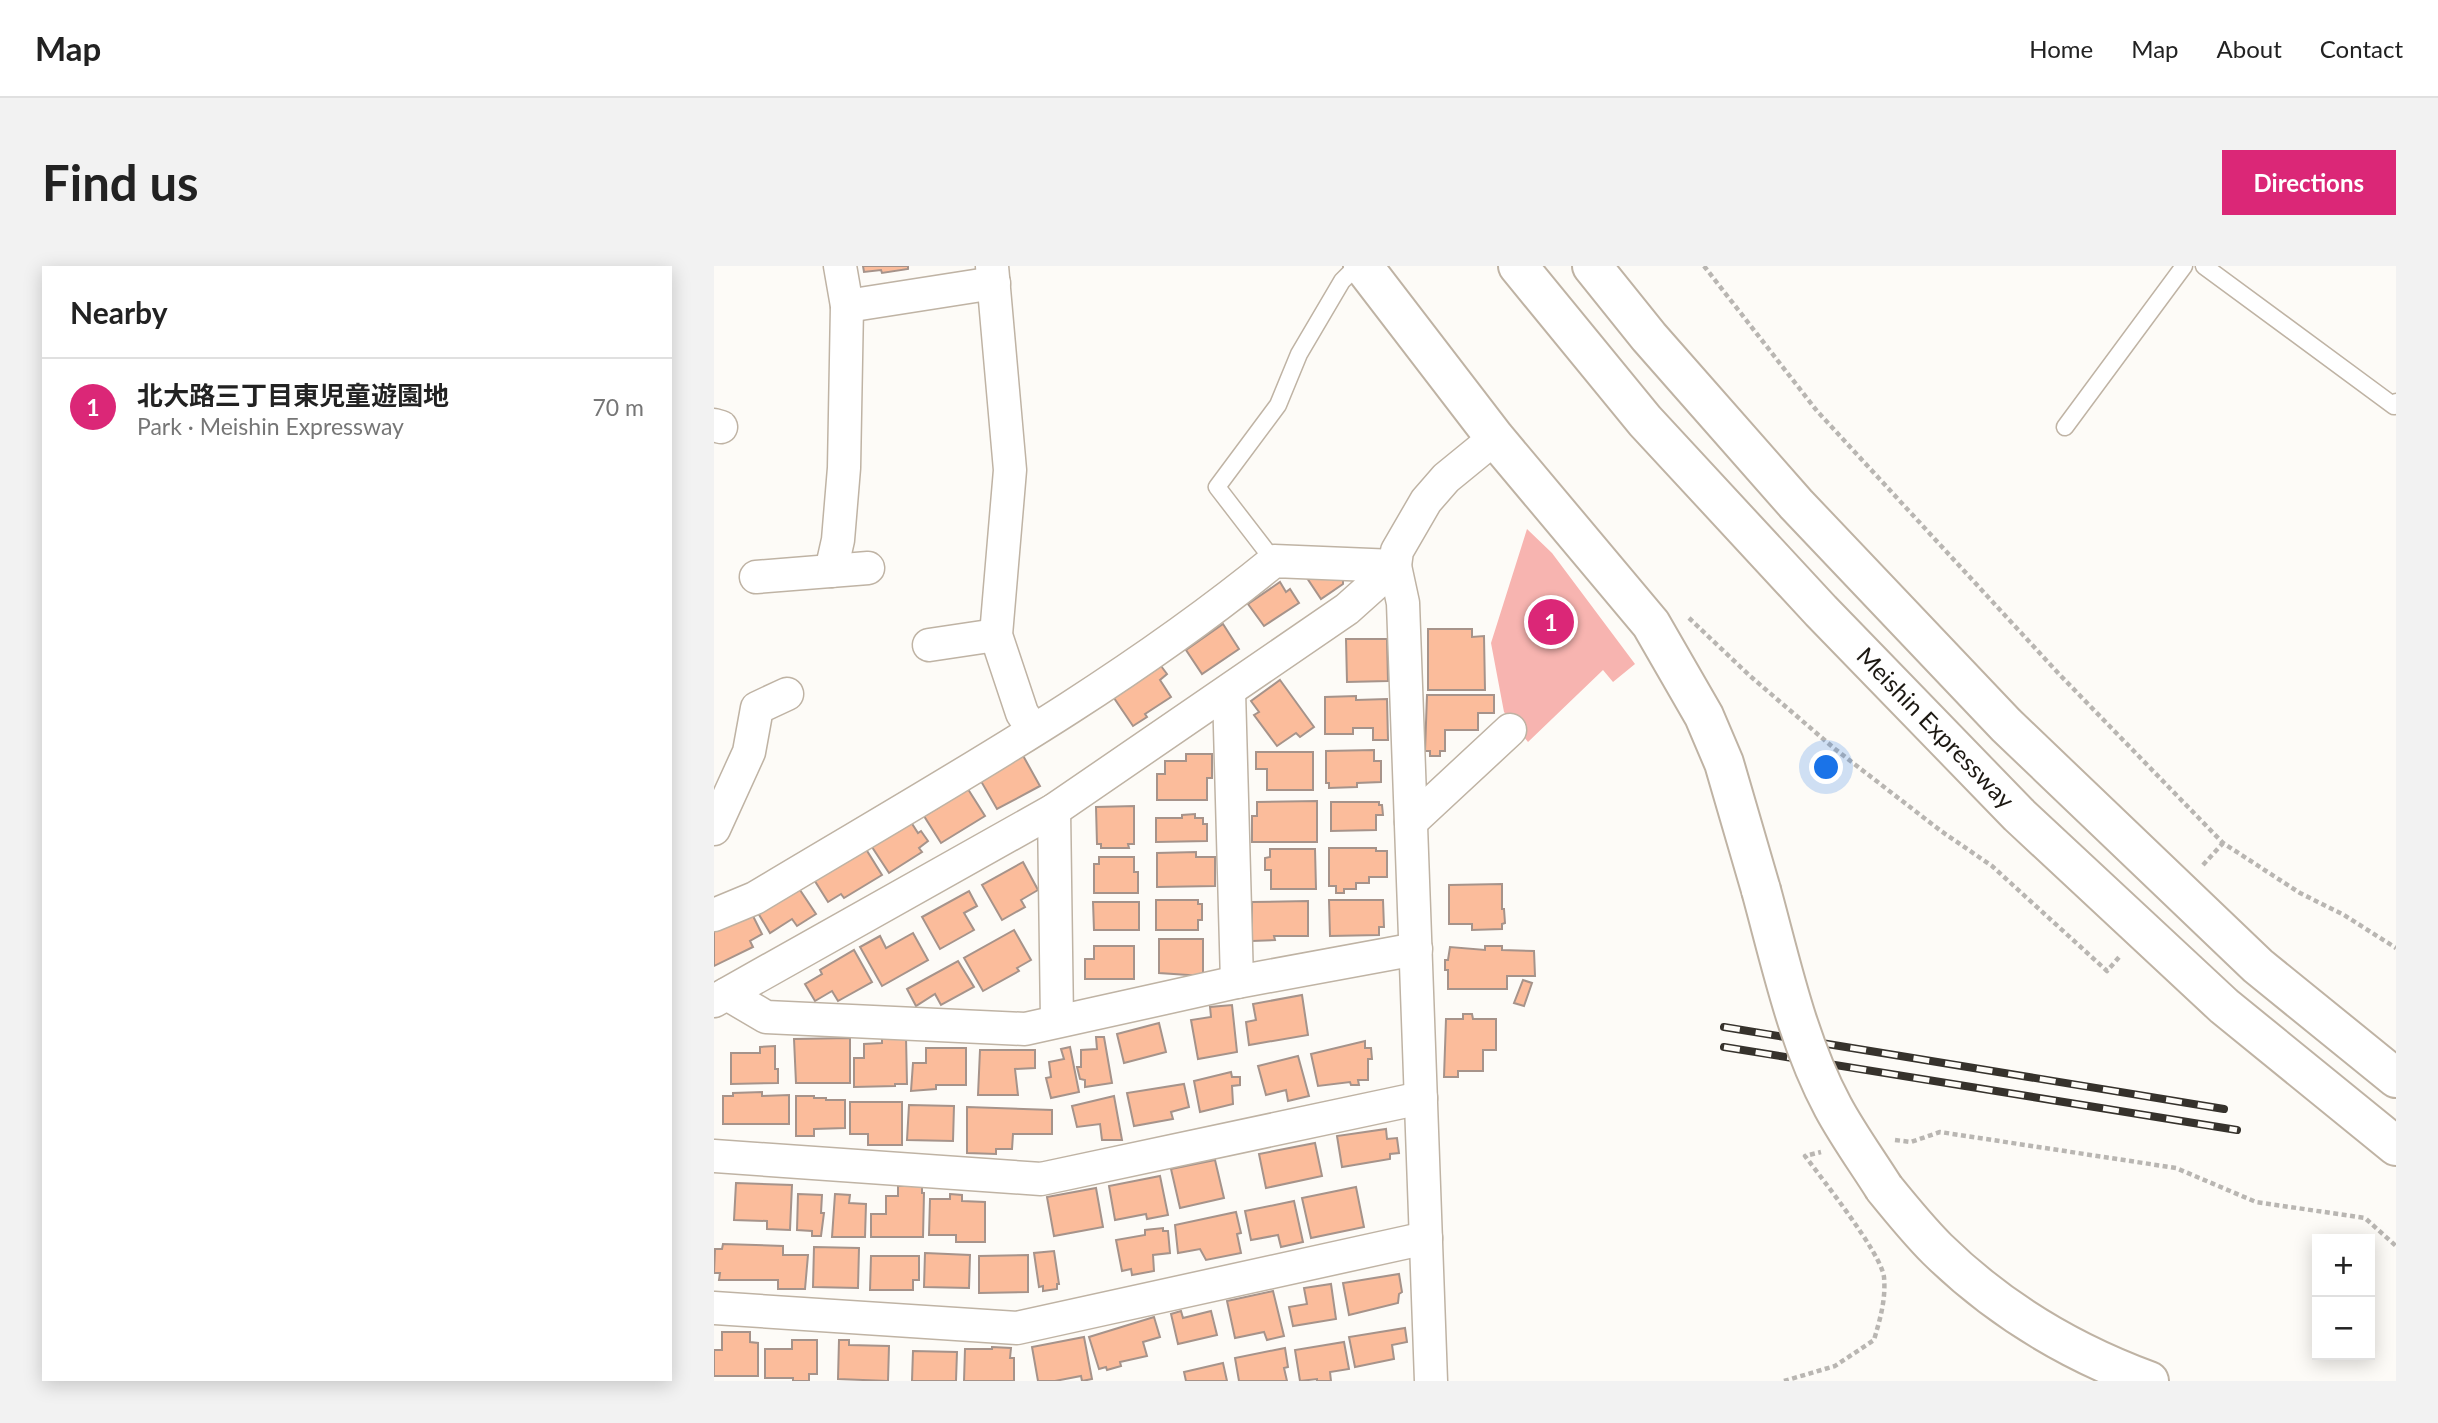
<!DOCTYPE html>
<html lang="en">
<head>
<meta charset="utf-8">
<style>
  body { margin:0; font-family:Lato,"Noto Sans JP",sans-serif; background:#f2f2f2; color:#222 }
  .controls { position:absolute; right:21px; bottom:21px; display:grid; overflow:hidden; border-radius:0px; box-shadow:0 4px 18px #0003 }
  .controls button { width:63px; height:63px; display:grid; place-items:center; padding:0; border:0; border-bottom:2px solid #e0e0e0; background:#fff; color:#222; font:35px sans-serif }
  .you { position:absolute; left:1113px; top:502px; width:24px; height:24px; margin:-18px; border:5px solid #fff; border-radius:50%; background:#1a73e8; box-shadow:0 0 0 10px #1a73e833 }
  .badge { display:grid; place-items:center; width:46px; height:46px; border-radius:50%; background:#db2777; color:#fff; font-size:23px; font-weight:700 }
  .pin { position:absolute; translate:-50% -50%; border:4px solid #fff; box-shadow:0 2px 7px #0006 }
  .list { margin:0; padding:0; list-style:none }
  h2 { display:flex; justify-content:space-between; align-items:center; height:91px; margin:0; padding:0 28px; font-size:30px }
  h2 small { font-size:23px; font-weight:400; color:#767676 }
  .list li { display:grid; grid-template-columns:46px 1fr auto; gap:21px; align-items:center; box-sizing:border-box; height:98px; padding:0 28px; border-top:2px solid #e0e0e0 }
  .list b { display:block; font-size:26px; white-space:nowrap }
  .list p { margin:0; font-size:23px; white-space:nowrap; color:#767676 }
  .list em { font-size:23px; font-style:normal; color:#767676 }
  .map { position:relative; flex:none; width:1682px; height:1115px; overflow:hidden; border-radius:0px }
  header { display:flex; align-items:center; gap:42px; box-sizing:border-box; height:98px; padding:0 35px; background:#fff; border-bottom:2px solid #e0e0e0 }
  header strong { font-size:33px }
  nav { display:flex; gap:38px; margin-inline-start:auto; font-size:24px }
  .intro { display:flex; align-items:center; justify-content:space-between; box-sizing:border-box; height:168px; padding:0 42px }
  h1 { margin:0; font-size:49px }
  .button { padding:18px 32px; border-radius:0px; background:#db2777; color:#fff; font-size:24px; font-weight:700 }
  main { display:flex; gap:42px; padding:0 42px }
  aside { flex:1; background:#fff; border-radius:0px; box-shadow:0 4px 18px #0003 }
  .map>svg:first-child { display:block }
  .green { fill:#f7b4b0 }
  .building { fill:#fbbc9b; stroke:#a6938a; stroke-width:2 }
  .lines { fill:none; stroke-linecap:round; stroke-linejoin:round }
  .lane-casing { stroke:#bfb3a4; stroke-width:19 }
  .street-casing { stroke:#bfb3a4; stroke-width:35 }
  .secondary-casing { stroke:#bfb3a4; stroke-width:42 }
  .highway-casing { stroke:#bfb3a4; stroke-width:42 }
  .path { stroke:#b9b6b2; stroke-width:4.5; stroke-dasharray:5 3.5; stroke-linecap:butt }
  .lane { stroke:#fff; stroke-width:16 }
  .street { stroke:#fff; stroke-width:32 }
  .secondary { stroke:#fff; stroke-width:38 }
  .highway { stroke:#fff; stroke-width:38 }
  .rail-casing { stroke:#36322c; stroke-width:8 }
  .rail { stroke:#fdfbf7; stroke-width:5; stroke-dasharray:16; stroke-linecap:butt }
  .secondary-bridge-casing { stroke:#bfb3a4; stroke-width:42; stroke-linecap:butt }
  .secondary-bridge { stroke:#fff; stroke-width:38 }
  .labels { text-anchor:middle; stroke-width:6; stroke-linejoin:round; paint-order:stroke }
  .street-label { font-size:24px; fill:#1c1812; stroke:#fdfbf7 }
</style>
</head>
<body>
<header>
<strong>Map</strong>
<nav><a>Home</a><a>Map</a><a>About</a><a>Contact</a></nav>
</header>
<div class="intro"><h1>Find us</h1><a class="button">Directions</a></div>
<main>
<aside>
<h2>Nearby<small></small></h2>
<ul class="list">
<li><span class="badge">1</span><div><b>北大路三丁目東児童遊園地</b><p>Park · Meishin Expressway</p></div><em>70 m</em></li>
</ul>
</aside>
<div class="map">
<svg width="1682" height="1115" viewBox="0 0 1682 1115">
  <rect width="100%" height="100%" fill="#fdfbf7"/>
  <path class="green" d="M813,263L838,287L921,398L899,416L889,404L814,476L790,446L777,377Z"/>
  <g class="building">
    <path d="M149,0H194V3L168,7L167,4L150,6Z"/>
    <path d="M591,309L629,311V318L607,333Z"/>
    <path d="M566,316L572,326L576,323L585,337L550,360L534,338Z"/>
    <path d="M509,358L525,383L488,408L472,384Z"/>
    <path d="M714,363H758V371L770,370L771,424H714Z"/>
    <path d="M632,373H673L674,415L633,416Z"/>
    <path d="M447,400L453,408L446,414L457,431L431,448L433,451L419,460L400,432Z"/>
    <path d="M566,414L600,461L586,471L582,467L563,480L540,449L545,446L537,435Z"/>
    <path d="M713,429H780V447H764V464H731V485H726V490H716V485H711Z"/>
    <path d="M642,430V434L673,433L674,474H659V462H639V468H611V431Z"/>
    <path d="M660,484V495H667V516L643,517V521L615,522V517H612V485Z"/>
    <path d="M307,486L326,520L283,543L264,510Z"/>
    <path d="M542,486H599V524H553V503H542Z"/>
    <path d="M472,488H498V512H493V534H443V508H451V495H472Z"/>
    <path d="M252,520L271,550L227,577L210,550L224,542L222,539Z"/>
    <path d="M603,535V576H538V550H543V536Z"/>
    <path d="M617,536H665V539H668L669,549H662V564L617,565Z"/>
    <path d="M420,540V578H414L415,582H387V578H383L382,541Z"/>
    <path d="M481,548V552H489V558H493V575L442,576V552H468V549Z"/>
    <path d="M195,553L204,567L207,565L214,575L205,582L208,586L175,607L156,578Z"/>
    <path d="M150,580L168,609L130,632L127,628L114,636L99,612Z"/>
    <path d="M615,582H662V585H673V611H655V617H642V623H630V627H622V620H615Z"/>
    <path d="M556,583H601L602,623H557V604H551V592L556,591Z"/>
    <path d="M482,586V591H501V620L443,621V587Z"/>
    <path d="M385,591H420V606H424V627H380V598H385Z"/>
    <path d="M309,596L324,624L307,634L311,641L288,654L268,619Z"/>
    <path d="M788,618V643H790L791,657L788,658V663L758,664V658H735V619Z"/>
    <path d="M84,621L102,648L83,660L78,653L56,667L44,647Z"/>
    <path d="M255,625L263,640L250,647L260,664L226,683L208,651Z"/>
    <path d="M442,634H484V638H488V654H484V664H442Z"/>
    <path d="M615,634H669L670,661H665V669L616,670Z"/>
    <path d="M594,635V670H560L561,674L538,675V636Z"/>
    <path d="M379,636H425V664H380Z"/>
    <path d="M38,648L48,668L36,675L39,681L0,700V665Z"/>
    <path d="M300,664L317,694L303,702L305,705L269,725L250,692Z"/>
    <path d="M199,667L214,694L168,720L146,681L166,670L172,682Z"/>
    <path d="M445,673H489V710L445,707Z"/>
    <path d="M380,680H420V713H371V693H380Z"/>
    <path d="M771,680H788V684L820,685L821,710H793V723H734V704H731V694H734L736,681L771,684Z"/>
    <path d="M140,684L158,716L124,735L118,725L101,735L91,718L108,708L106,704Z"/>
    <path d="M244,695L260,721L227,739L221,728L202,740L193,723Z"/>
    <path d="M809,714L818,717L810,740L800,737Z"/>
    <path d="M588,729L594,769L535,779L532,756L542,754L539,738Z"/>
    <path d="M518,739L523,786L484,793L477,754L497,751L496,741Z"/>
    <path d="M749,748H758L759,753H782V784H769V805H744V811H730L732,753H749Z"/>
    <path d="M445,757L452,786L410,797L403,768Z"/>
    <path d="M168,771H192L193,818H181V820L140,821V792H150V778L168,777Z"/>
    <path d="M382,771H390L398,817L371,821V814L366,813L363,801H367V784L383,783Z"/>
    <path d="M136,772V817H82L80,773Z"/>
    <path d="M651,775V782H657L658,793H654V814H644L645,819H637L636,816L604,820L597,788Z"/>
    <path d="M61,780V803H64V817L17,818V787H46V781Z"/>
    <path d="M356,781L365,826L337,832L332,812L337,811L335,796L350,793L347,783Z"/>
    <path d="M212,782H252V819H222V823L197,825L199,797H212Z"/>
    <path d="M266,784H321V802L301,803L304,829H264Z"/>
    <path d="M584,790L595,830L574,835L572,824L552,829L544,800Z"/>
    <path d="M517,806L518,811H526V819L518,820L519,838L486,846L480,815Z"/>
    <path d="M470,818L475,841L457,846L459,853L420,860L413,827Z"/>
    <path d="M48,826V830L75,829V858H9V830H19V827Z"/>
    <path d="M82,830H100V832H112V834H131V862L100,863V870H82Z"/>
    <path d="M400,830L408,874H388L386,858L363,861L358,840Z"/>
    <path d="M136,836H188V879H154V868H136Z"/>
    <path d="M195,839L240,840L239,875L193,874Z"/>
    <path d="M253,841L338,844V868H299L298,883H282V888L253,887Z"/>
    <path d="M672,863L673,873L683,872L685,887L676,888V893L628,901L623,870Z"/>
    <path d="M601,877L608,910L552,922L545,888Z"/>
    <path d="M501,894L510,932L466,942L457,903Z"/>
    <path d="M446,910L454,949L433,953L432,948L401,954L395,920Z"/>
    <path d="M22,917L78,919L76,964L53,963V955L20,954Z"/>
    <path d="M184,920H208V927H210L209,971H157V948H172V930H184Z"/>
    <path d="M642,921L650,961L597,972L588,932Z"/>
    <path d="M382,922L389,961L340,970L333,931Z"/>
    <path d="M84,928L108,929L107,947H110L107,970H98V965L83,964Z"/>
    <path d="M121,928L136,929L135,937L152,938L151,971H118Z"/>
    <path d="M236,928L248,929V935L271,936V976H242V969H215L216,933H236Z"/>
    <path d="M580,935L589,976L567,981L564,969L537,974L531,945Z"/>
    <path d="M522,946L527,967L523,968L527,987L492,994L486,983L464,987L461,959Z"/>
    <path d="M449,962V965H454L456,987L439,989L440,1005L418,1009L417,1003L408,1005L402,974L431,969V964Z"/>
    <path d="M9,978L69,980V989H94L91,1023H64V1014H5L6,1007H0L1,983H8Z"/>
    <path d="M100,981L145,982L144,1022L99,1021Z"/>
    <path d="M340,985L345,1018H343V1023L329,1025V1020L325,1021L320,987Z"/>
    <path d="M211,987L256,989L255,1022L210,1021Z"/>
    <path d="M314,989V1026L265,1027V990Z"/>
    <path d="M157,990H205V1014H199V1024H156Z"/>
    <path d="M685,1008L688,1026L685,1028L684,1037L635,1049L629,1017Z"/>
    <path d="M617,1018L622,1053L579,1060L575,1041L593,1038L590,1022Z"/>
    <path d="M559,1025L570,1070L553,1074L550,1066L521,1072L513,1035Z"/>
    <path d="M467,1045L469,1052L497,1045L503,1069L464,1078L457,1048Z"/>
    <path d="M440,1051L446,1071L429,1076L433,1090L406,1096L407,1100L393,1104L392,1101L385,1103L375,1071Z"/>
    <path d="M691,1062L693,1076L678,1079L680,1093L641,1101L635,1071Z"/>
    <path d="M8,1066H36V1076L44,1077V1110H0V1084H8Z"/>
    <path d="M370,1071L378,1113L368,1115L367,1110L341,1115H324L318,1081Z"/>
    <path d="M78,1074H103V1108H95V1115H79V1112H51V1083H78Z"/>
    <path d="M125,1074H135V1079L175,1080L174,1115L124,1113Z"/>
    <path d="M630,1076L635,1103L616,1106L617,1115H603V1113L586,1115L581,1084Z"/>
    <path d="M278,1081L297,1082L296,1092H300V1115H250L251,1083H278Z"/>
    <path d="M571,1082L574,1101L570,1102L573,1115H525L521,1092Z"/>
    <path d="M199,1085L243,1086L242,1115H198Z"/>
    <path d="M509,1097L513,1115H472L470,1106Z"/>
  </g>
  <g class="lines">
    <g class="lane-casing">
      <g id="lane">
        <path d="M1490,0L1680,140L1682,136"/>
        <path d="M1351,161L1470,0"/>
        <path d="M560,295L503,221L564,139L585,88L628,15L643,0"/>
      </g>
    </g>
    <g class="street-casing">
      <g id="street">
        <path d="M278,0L296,204L282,369L308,447L319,464"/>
        <path d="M133,40L280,17"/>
        <path d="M0,159L7,161"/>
        <path d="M117,305L124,274L130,202L133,40L126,0"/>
        <path d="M42,311L154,302"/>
        <path d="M215,379L282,369"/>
        <path d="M515,425L523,716"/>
        <path d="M340,544L343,755"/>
        <path d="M697,556L796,464"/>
        <path d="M0,563L35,486L43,442L73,428"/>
        <path d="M0,649L41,632C217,526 400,426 560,295L681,300L689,337L717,1115"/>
        <path d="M13,728L52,751L311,763L523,716L702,683"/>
        <path d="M0,735L340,544L633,343L681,300L683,285L712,235L732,212L781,172"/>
        <path d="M0,890L327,913L707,832"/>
        <path d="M0,1042L303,1062L712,972"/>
      </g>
    </g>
    <g class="secondary-casing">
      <g id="secondary">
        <path d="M649,0L781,172L937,358L990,450L1010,497L1047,624"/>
        <path d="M1170,922C1187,943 1204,964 1223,983C1283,1042 1356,1086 1435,1115"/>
      </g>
    </g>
    <g class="highway-casing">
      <g id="highway">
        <path id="s1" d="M804,0L931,155L1107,345L1305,549L1510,740L1682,880"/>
        <path d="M878,0L935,71L1082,238L1292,459L1544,700L1682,812"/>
      </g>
    </g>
    <g class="path">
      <path d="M990,0L1103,145L1345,408L1509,577L1586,627L1630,649L1682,682"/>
      <path d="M975,352L1036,410L1121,483L1227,565L1278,600L1393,705L1407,689"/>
      <path d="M1489,599L1509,577"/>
      <path d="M1181,874L1197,876L1226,866L1462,902L1542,936L1651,952L1682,980"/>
      <path d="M1070,1115L1121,1100L1160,1074C1166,1053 1172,1034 1170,1011C1167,987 1108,913 1091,890L1107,886"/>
    </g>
    <use href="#lane" class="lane"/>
    <use href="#street" class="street"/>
    <use href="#secondary" class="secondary"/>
    <use href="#highway" class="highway"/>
    <g class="rail-casing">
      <g id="rail">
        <path d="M1010,761L1510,843"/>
        <path d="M1010,781L1523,864"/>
      </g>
    </g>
    <use href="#rail" class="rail"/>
    <g class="secondary-bridge-casing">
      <path id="secondary-bridge" d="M1047,624C1067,697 1083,774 1119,841C1134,869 1153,895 1170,922"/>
    </g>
    <use href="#secondary-bridge" class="secondary-bridge"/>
  </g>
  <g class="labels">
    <g class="street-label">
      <text dy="8" stroke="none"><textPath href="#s1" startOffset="623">Meishin Expressway</textPath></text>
    </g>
  </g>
</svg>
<div class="controls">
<button>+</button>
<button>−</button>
</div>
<div class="you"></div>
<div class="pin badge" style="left:837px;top:356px">1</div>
</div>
</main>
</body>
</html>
